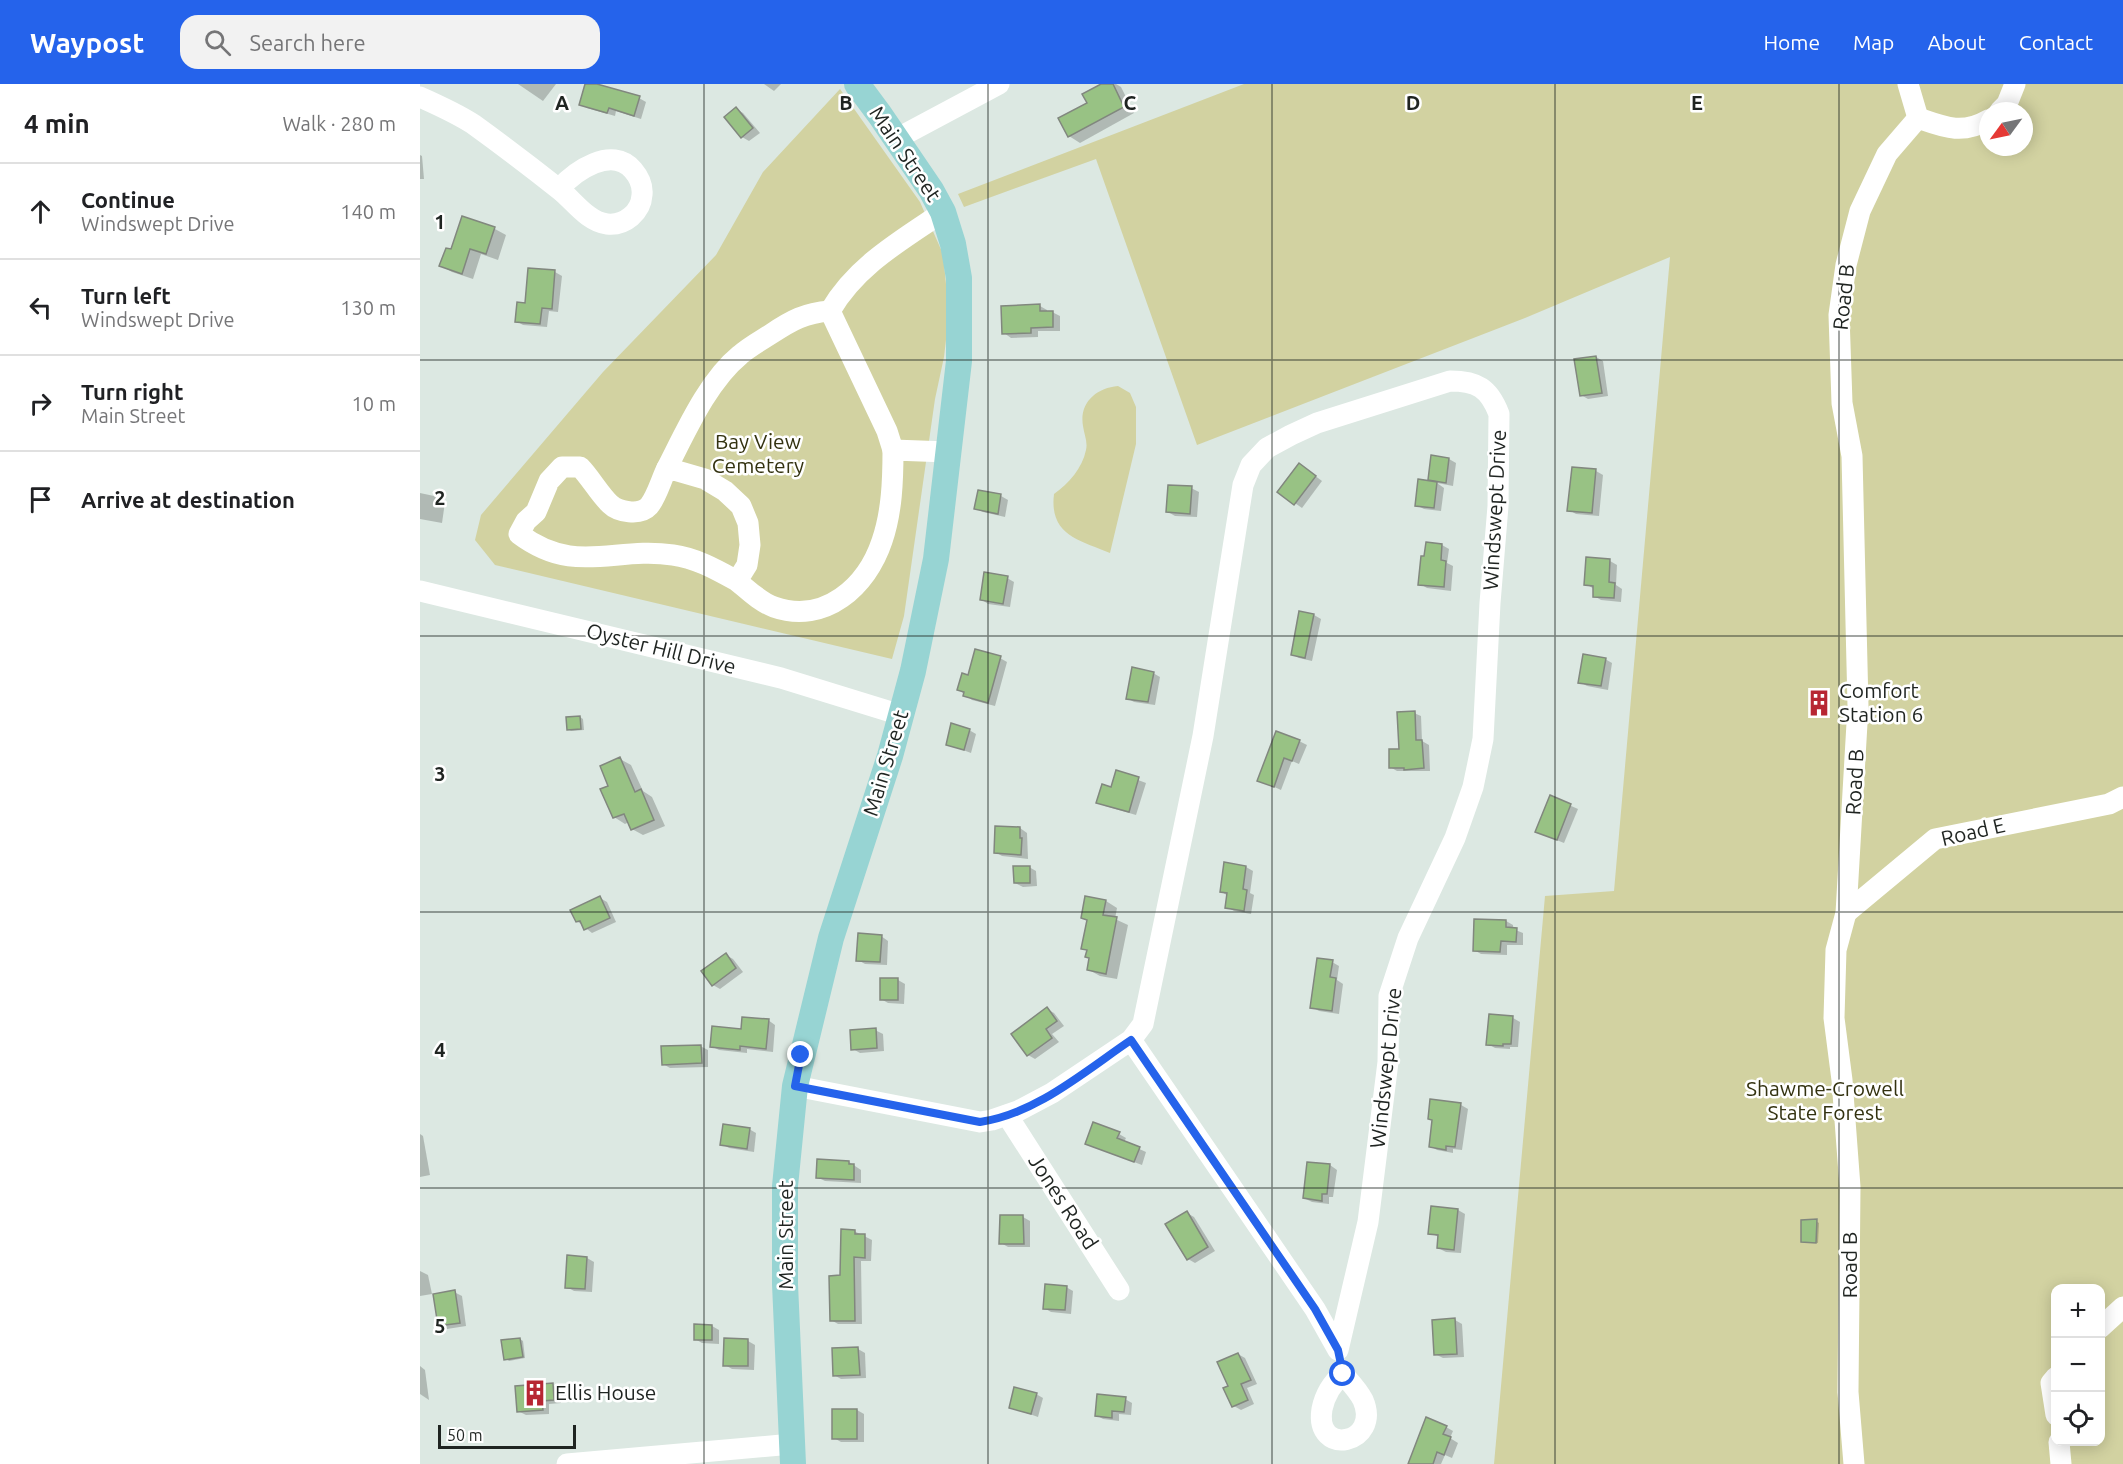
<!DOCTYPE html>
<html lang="en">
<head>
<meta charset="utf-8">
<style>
  body { margin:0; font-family:Ubuntu,sans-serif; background:#f2f2f2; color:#202124 }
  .controls { position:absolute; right:18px; bottom:18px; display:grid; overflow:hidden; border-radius:12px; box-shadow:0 3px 15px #0003 }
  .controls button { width:54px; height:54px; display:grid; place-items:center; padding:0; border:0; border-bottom:2px solid #e0e0e0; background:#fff; color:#202124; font:30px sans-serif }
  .compass { position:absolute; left:1559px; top:18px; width:54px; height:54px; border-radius:50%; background:#fff; box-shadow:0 3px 15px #0003; rotate:237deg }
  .scale { position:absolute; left:18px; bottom:15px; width:138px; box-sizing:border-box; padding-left:6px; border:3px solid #1f2421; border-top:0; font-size:16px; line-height:21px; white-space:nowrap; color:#1f2421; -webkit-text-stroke:4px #fff; paint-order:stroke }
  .stop { position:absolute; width:18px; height:18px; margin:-14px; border:4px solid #2563eb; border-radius:50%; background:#fff }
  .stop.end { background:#2563eb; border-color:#fff; box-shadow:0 2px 6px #0008 }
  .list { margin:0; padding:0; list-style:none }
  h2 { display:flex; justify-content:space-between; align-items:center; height:78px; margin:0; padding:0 24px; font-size:26px }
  h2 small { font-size:20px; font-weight:400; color:#757577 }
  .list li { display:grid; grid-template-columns:39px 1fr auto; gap:18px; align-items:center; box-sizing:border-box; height:96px; padding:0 24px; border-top:2px solid #e0e0e0 }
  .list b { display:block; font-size:22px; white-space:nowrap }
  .list p { margin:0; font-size:20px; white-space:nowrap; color:#757577 }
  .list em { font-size:20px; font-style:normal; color:#757577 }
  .icon { flex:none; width:33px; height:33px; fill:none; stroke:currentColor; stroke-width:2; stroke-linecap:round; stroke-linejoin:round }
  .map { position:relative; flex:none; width:1703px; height:1380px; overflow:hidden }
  header { display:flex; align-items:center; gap:36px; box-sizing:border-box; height:84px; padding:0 30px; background:#2563eb; color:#fff }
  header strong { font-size:28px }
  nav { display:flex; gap:33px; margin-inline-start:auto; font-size:21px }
  .search { width:420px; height:54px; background:#f2f2f2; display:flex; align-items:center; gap:15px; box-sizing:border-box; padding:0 21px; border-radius:18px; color:#757577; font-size:22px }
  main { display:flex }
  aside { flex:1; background:#fff }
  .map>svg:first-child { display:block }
  .green { fill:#d2d2a1; fill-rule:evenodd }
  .shadow { fill:#0003 }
  .building { fill:#98c284; stroke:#81877e; stroke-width:1.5 }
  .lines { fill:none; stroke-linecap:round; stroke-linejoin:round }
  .minor { stroke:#fff; stroke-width:21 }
  .major { stroke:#97d4d3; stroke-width:26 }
  .route { stroke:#2563eb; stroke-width:8 }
  .grid { fill:none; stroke:#1f2421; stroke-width:1.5; stroke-opacity:0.55 }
  .labels { text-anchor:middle; stroke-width:5; stroke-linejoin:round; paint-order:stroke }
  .street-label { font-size:21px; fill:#1f2421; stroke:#fff }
  .park-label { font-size:21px; fill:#333210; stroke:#fff }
  .poi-label { font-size:21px; fill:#1f2421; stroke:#fff; text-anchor:start }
  .grid-label { font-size:20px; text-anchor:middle; font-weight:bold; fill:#1f2421; stroke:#fff; stroke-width:5; stroke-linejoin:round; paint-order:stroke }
</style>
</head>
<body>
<header>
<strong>Waypost</strong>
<div class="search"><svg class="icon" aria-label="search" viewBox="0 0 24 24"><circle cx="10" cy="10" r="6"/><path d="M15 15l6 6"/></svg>Search here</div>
<nav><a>Home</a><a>Map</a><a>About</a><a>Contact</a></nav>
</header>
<main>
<aside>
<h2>4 min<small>Walk · 280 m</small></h2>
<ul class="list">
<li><svg class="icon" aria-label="ahead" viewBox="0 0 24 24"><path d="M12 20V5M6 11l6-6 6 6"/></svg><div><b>Continue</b><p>Windswept Drive</p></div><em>140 m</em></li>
<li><svg class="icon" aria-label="left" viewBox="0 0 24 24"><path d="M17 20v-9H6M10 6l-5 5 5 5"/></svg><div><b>Turn left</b><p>Windswept Drive</p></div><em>130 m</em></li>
<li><svg class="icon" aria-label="right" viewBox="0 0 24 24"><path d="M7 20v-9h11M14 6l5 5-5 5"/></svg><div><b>Turn right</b><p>Main Street</p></div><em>10 m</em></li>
<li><svg class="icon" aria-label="arrive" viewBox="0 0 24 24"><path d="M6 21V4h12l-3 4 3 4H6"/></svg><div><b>Arrive at destination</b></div></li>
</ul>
</aside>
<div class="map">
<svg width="1703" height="1380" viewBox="0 0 1703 1380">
  <rect width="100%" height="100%" fill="#dce8e2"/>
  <g class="green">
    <path d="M824,0H1703V1380H1074L1125,812L1194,807L1250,173L1105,234L777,361L676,75L544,123L538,110ZM1568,27H1604V63H1568ZM1636,1204H1680V1358H1636Z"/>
    <path d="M420,5L500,118L523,170L529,230L524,273L515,315L484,532L472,575L75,481L55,456L61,431L183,288L296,171L343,88Z"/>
    <path d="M698,302L710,309L716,323V360L690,469C659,456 629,451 634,410C649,399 662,385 666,366C668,358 664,350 663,342C659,319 676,304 698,302Z"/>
  </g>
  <g class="shadow">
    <path d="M98,0H136L123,17Z"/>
    <path d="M166,0L219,14L226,18L221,35L196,27L195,32L167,24L160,20Z"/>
    <path d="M344,0H361L354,7Z"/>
    <path d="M684,0H696L701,3L714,29L660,59L649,52Z"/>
    <path d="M316,25L323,29L340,49L329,57L322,53Z"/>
    <path d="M0,71L2,72L4,95H0Z"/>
    <path d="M43,134L75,145L86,151L78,176L61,170L53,195L32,188L21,182L32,167Z"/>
    <path d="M135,188L142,192L138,228L129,227L127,243L103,241L96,237L107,221Z"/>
    <path d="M620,222L627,226V228H632L640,232V247H618V253L591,254L584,249Z"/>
    <path d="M1176,273L1183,277L1188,312L1168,315L1161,311Z"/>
    <path d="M1012,372L1029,375L1036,379L1033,402L1017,399L1009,395Z"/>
    <path d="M1153,384L1176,387L1183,391L1179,432L1156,430L1149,426Z"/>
    <path d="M886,385L902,397L882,424L859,408Z"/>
    <path d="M1017,399L1024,404L1021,427L1004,425L996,421Z"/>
    <path d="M771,404L779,408L777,433L755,432L748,428Z"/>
    <path d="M559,408L581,412L588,416L585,433L563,428L556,424Z"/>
    <path d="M0,409L14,412L25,418L22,439L0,435Z"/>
    <path d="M1022,461L1029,465L1027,479L1033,482L1031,507L1007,504L1000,500Z"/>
    <path d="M1168,475L1190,477L1197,481L1196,501L1202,505L1201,518L1181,516L1174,512V505L1166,500Z"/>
    <path d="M587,494L594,498L590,523L568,520L561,515Z"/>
    <path d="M894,531L901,535L892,577L879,574L872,570Z"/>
    <path d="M580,574L587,578L575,622L552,616L539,606L549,593Z"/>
    <path d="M1185,575L1192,579L1188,606L1167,602L1160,598Z"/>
    <path d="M733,589L740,593L735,621L714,618L707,614Z"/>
    <path d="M994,629L1001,632L1002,657L1009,661L1010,687H977L970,683L980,666Z"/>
    <path d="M160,633L163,635L164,646L151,647L148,645Z"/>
    <path d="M549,646L556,650L551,669L527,660Z"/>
    <path d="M879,657L887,661L879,680L872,677L861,706L839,696Z"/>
    <path d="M200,675L211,681L223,707L232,713L245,742L223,751L212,745L209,738L205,740L194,733L190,702Z"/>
    <path d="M697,688L726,699L716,731L685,722L678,718L692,704Z"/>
    <path d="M1131,713L1158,725L1144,759L1124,751Z"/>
    <path d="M600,744L607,749L608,775L582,772L575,768Z"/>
    <path d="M806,780L826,783L833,787L830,809L834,811L831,830L814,827L807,823L808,812L802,808Z"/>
    <path d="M609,783L616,787L617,802L603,803L595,799Z"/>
    <path d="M180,814L187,818L196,838L172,849L157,837Z"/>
    <path d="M686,817L697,824L695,835L708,841L697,895L680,892L669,886L671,875L668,867L663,864L668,837L662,834Z"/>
    <path d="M1086,837L1093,841V845L1103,849V861H1087V871L1061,870L1054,866Z"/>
    <path d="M461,852L468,857L467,881L445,880L438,876Z"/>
    <path d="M306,871L313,875L323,888L300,905L293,901Z"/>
    <path d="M912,878L919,882L917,896L923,900L919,930L899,927L892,923Z"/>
    <path d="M478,896L485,900L484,920L468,919L461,915Z"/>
    <path d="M627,925L634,929L644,942L632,950L639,958L615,975L608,971L593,950Z"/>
    <path d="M1093,934L1100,938L1098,963H1090V965L1075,964L1068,960Z"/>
    <path d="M348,936L355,941L353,968L327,965V969L299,966L291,962L322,946Z"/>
    <path d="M455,946L463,950L464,967L440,969L433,965Z"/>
    <path d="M280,962L288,966V983L250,984L243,980Z"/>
    <path d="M1041,1021L1048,1025L1042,1066L1033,1065V1069L1017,1066L1010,1062L1014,1037L1009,1034Z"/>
    <path d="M674,1040L699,1050L706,1054L704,1058L726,1068L722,1081L674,1063Z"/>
    <path d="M329,1045L336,1049L334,1068L309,1064L302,1060Z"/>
    <path d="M0,1050L3,1052L10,1091L0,1093Z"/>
    <path d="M429,1078L441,1086V1099L405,1097L397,1093Z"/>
    <path d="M910,1081L917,1086L913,1113H909V1120L892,1118L884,1114Z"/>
    <path d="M1038,1126L1045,1130L1041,1169L1026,1168L1018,1164L1019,1153L1010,1149Z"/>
    <path d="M767,1129L774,1133L795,1167L775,1179L768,1175Z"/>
    <path d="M603,1133L610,1137V1163H588L581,1159Z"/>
    <path d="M1396,1137L1399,1139L1398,1159L1382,1157Z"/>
    <path d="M434,1147L452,1156L451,1177H441L442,1240H418L411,1236Z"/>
    <path d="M167,1174L174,1178L172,1208L154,1207L147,1203Z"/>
    <path d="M0,1187L8,1191L12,1210L0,1212Z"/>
    <path d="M646,1203L653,1207L651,1230L631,1228L624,1224Z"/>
    <path d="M34,1208L42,1212L46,1242L27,1245L20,1241Z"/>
    <path d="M1035,1236L1042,1240L1044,1273L1023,1274L1015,1270Z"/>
    <path d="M292,1242L299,1246V1260L282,1259L275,1255Z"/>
    <path d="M100,1255L103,1257L105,1274L89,1277L86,1275Z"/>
    <path d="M328,1257L335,1261L334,1286L312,1285L305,1281Z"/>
    <path d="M438,1265L445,1269L446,1294L421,1295L414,1291Z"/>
    <path d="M818,1270L825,1274L837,1300L827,1304L834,1320L821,1326L814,1322L810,1303Z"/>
    <path d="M0,1282L5,1286L9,1316L0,1310Z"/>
    <path d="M132,1301L140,1305L141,1319L129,1320V1330L106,1331L98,1327Z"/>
    <path d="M616,1310L623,1314L618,1333L590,1323Z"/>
    <path d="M705,1315L712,1319L711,1331L699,1330V1337L683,1335L676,1331Z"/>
    <path d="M437,1326L444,1330V1358H421L414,1354Z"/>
    <path d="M1026,1343L1033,1347L1030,1354L1038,1359L1032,1374L1025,1371L1021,1380H989Z"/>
  </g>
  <g class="building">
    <path d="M165,0H177L220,12L214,32L189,24L187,29L159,21Z"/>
    <path d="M681,0H693L704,23L648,53L638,34L667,19L662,10Z"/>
    <path d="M316,23L333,44L321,54L304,33Z"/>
    <path d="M42,132L75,143L66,170L50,165L42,190L19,182L26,164L31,165Z"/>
    <path d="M108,184L135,186L132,225L122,224L120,240L95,238L97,218L105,219Z"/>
    <path d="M620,220V227H633V243L611,244V249L582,250L581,222Z"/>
    <path d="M1176,272L1182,309L1160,312L1154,275Z"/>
    <path d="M1011,371L1029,374L1026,399L1008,396Z"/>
    <path d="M879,379L896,392L874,421L857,408Z"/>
    <path d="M1152,383L1176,385L1172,429L1147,427Z"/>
    <path d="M998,395L1017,398L1014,424L995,422Z"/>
    <path d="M748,401L772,402L770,430L746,428Z"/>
    <path d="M558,406L581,410L578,430L554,425Z"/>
    <path d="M1006,458L1022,460L1021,476L1026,477L1024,503L998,501L1001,472H1004Z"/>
    <path d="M1166,473L1190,475L1189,498L1195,499L1194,514L1173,513V502L1164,501Z"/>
    <path d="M564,488L588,492L583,520L560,516Z"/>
    <path d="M879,527L894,530L885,574L871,571Z"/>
    <path d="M555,565L581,572L568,619L543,612L544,608L537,606L542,589L548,591Z"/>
    <path d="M1163,570L1186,574L1181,602L1158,599Z"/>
    <path d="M712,583L734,588L728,618L706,615Z"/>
    <path d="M995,627L996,656H1002L1004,684L984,686V684H969V665H979L977,628Z"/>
    <path d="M160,632L161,645L147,646L146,633Z"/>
    <path d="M531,639L550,645L544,666L526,661Z"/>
    <path d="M856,647L880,656L872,677L864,674L854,703L837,697Z"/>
    <path d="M200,673L215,708L221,705L234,736L211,746L204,730L193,734L180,705L188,702L180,682Z"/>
    <path d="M696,686L719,693L709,728L676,719L682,700L691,703Z"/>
    <path d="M1130,711L1151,720L1137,756L1115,748Z"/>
    <path d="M575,742L600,743V754H602L601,771L574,769Z"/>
    <path d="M804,778L826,782L823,805L827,806L824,827L805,824L807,809L800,808Z"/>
    <path d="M593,782H610V799H594Z"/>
    <path d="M180,812L190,834L164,846L160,837L156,838L150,826Z"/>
    <path d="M665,812L686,816L683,831L697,833L686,890L667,886L669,874L665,873L667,866L661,865L667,836L661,834Z"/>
    <path d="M1054,835L1086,836V843L1097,844L1096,858L1081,857L1080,868L1053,867Z"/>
    <path d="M438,849L462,851L460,878L436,877Z"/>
    <path d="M306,869L316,884L292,902L281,887Z"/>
    <path d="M897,874L913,876L910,893L916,894L912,927L890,924Z"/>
    <rect x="460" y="894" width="18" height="22"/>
    <path d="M627,923L637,937L626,945L632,954L607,972L591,950Z"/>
    <path d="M1069,930L1093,932L1091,960H1083V962L1066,961Z"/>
    <path d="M322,933L349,935L346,965L320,962V966L290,963L292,942L321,945Z"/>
    <path d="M456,944L457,964L431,966L430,946Z"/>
    <path d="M281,961L282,979L242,981L241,962Z"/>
    <path d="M1010,1015L1041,1019L1035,1063L1026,1062V1066L1009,1063L1012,1036L1008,1035Z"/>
    <path d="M673,1038L700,1048L697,1054L720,1063L714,1078L665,1060Z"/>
    <path d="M303,1040L330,1044L327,1065L300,1061Z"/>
    <path d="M397,1075L429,1077V1080H434V1096L396,1094Z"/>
    <path d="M887,1078L910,1080L907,1110H902V1117L883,1114Z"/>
    <path d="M1011,1122L1038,1125L1034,1166L1017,1164L1018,1151L1008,1150Z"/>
    <path d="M767,1127L788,1163L767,1176L745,1140Z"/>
    <path d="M580,1131H603L604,1160H579Z"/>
    <path d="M1397,1135L1396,1159L1381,1158V1136Z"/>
    <path d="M421,1145L435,1146V1150H445V1174L434,1173L435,1237H410L409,1192L420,1191Z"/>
    <path d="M147,1171L167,1173L165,1205L145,1204Z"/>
    <path d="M625,1200L647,1202L645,1226L623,1225Z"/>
    <path d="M35,1206L40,1239L18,1242L13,1210Z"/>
    <path d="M1035,1234L1037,1270L1014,1271L1012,1236Z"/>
    <path d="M274,1240L292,1241V1256H274Z"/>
    <path d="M100,1254L103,1273L84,1276L81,1256Z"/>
    <path d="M304,1254L328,1255V1282H303Z"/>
    <path d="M438,1263L440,1291L413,1292L412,1264Z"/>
    <path d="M818,1269L831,1296L821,1300L828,1316L812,1323L803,1304L808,1302L797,1278Z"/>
    <path d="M133,1299L134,1316L122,1317L123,1326L97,1328L95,1302Z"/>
    <path d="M594,1303L617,1309L611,1330L589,1324Z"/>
    <path d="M677,1310L706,1313L704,1328L692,1327V1334L675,1332Z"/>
    <rect x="412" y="1325" width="25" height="30"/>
    <path d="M1006,1333L1027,1342L1023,1350L1031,1353L1024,1371L1017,1368L1013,1380H988Z"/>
  </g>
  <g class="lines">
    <g class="minor">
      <path d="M1488,0L1498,34"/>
      <path d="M0,13C18,21 36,29 53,40C82,61 111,83 140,106C154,117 168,138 187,140C205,142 221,128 222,111C223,102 219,93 213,86C192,61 155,87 139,105"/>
      <path d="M1580,27L1587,20L1595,0"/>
      <path d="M1498,34C1524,43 1542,51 1568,36"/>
      <path d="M476,55L579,0"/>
      <path d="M410,227C436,182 480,157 523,128"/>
      <path d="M247,384C266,347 288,297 320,271C329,263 340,257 351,250C372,236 385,229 410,227L467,347L473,366"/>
      <path d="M317,497C297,486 276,474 253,471C194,462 155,492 99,450L106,437L116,428L129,397L142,383H160C170,393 180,411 190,420C198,428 220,432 229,422C237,412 241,396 247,384L285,395L305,407L321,422L328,439L330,461L327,481L317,497C328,506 340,518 354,523C405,541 447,502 462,457C472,428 473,396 473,366L528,368"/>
      <path d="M0,507L361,594L481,631"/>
      <path d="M1426,829L1515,755L1689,720L1703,713"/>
      <path d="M375,1002L560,1038L572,1036L598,1027L632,1009L711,956L723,940L783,652L823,401L831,381L847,364L871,351L897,339L1030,297C1057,297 1069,304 1079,330L1078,422L1070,519L1063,655L1053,703L1035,754L988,854L969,912L968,978L948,1138L918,1266L895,1225L711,956"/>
      <path d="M587,1031L699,1206"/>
      <path d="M1680,1244L1703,1223"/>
      <path d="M923,1290C930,1298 938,1306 943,1316C962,1360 894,1374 902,1325C905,1311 912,1299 923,1290Z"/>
      <path d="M1636,1293L1631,1299L1636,1331"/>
      <path d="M1639,1358L1641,1380"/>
      <path d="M147,1380L372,1360"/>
      <path d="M1434,1380L1428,1308L1430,1103L1422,996L1414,934L1416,866L1426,829L1438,622L1432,372L1422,319L1419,231L1426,181L1440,127L1467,70L1498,34"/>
    </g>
    <path class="major" d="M373,1380L365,1200V1102L375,1002L411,854L470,672L493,587L516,475L539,277V194L533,160L523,128L511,106L460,31L437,0"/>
  </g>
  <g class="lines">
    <path class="route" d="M381,971L375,1002L560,1038C616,1030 665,987 711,956L895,1225L918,1266L923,1290"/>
  </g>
  <path class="grid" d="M284,0V1380M568,0V1380M852,0V1380M1135,0V1380M1419,0V1380M0,276H1703M0,552H1703M0,828H1703M0,1104H1703"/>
  <defs>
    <g id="building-bare" transform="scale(2.07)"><path d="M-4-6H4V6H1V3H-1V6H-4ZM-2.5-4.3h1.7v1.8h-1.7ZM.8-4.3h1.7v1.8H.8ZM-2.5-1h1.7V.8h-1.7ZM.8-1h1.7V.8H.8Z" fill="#b72632" stroke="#fff" stroke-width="2.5" paint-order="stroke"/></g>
  </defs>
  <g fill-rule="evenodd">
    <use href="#building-bare" x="1399" y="619"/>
    <use href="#building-bare" x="115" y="1309"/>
  </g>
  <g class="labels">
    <g class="street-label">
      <text transform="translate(485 70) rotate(56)" y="7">Main Street</text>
      <text transform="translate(1424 213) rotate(-84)" y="7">Road B</text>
      <text transform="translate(1075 426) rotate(-87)" y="7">Windswept Drive</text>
      <text transform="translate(241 565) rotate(14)" y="7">Oyster Hill Drive</text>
      <text transform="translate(466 679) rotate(-73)" y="7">Main Street</text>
      <text transform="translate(1435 698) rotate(-87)" y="7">Road B</text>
      <text transform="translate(1553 748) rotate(-13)" y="7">Road E</text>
      <text transform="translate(966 984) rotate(-84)" y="7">Windswept Drive</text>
      <text transform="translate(643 1118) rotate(57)" y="7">Jones Road</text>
      <text transform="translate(366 1151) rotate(-90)" y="7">Main Street</text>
      <text transform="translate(1430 1181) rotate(-90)" y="7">Road B</text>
    </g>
    <g class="park-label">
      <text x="338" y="365">Bay View<tspan x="338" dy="24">Cemetery</tspan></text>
      <text x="1405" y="1012">Shawme-Crowell<tspan x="1405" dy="24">State Forest</tspan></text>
    </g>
    <g class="poi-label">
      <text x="1419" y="614">Comfort<tspan x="1419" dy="24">Station 6</tspan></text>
      <text x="135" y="1316">Ellis House</text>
    </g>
  </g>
  <g class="grid-label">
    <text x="142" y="26">A</text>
    <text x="426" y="26">B</text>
    <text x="710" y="26">C</text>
    <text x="993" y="26">D</text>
    <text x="1277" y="26">E</text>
    <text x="20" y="145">1</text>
    <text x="20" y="421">2</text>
    <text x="20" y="697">3</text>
    <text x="20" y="973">4</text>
    <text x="20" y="1249">5</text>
  </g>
</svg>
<div class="controls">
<button>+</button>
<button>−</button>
<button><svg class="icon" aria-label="locate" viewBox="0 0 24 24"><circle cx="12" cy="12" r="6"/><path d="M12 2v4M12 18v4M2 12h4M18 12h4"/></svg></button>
</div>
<svg class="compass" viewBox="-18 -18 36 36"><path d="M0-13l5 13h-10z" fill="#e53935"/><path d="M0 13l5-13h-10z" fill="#757577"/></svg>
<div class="scale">50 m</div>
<div class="stop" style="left:923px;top:1290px"></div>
<div class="stop end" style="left:381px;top:971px"></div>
</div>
</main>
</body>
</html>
